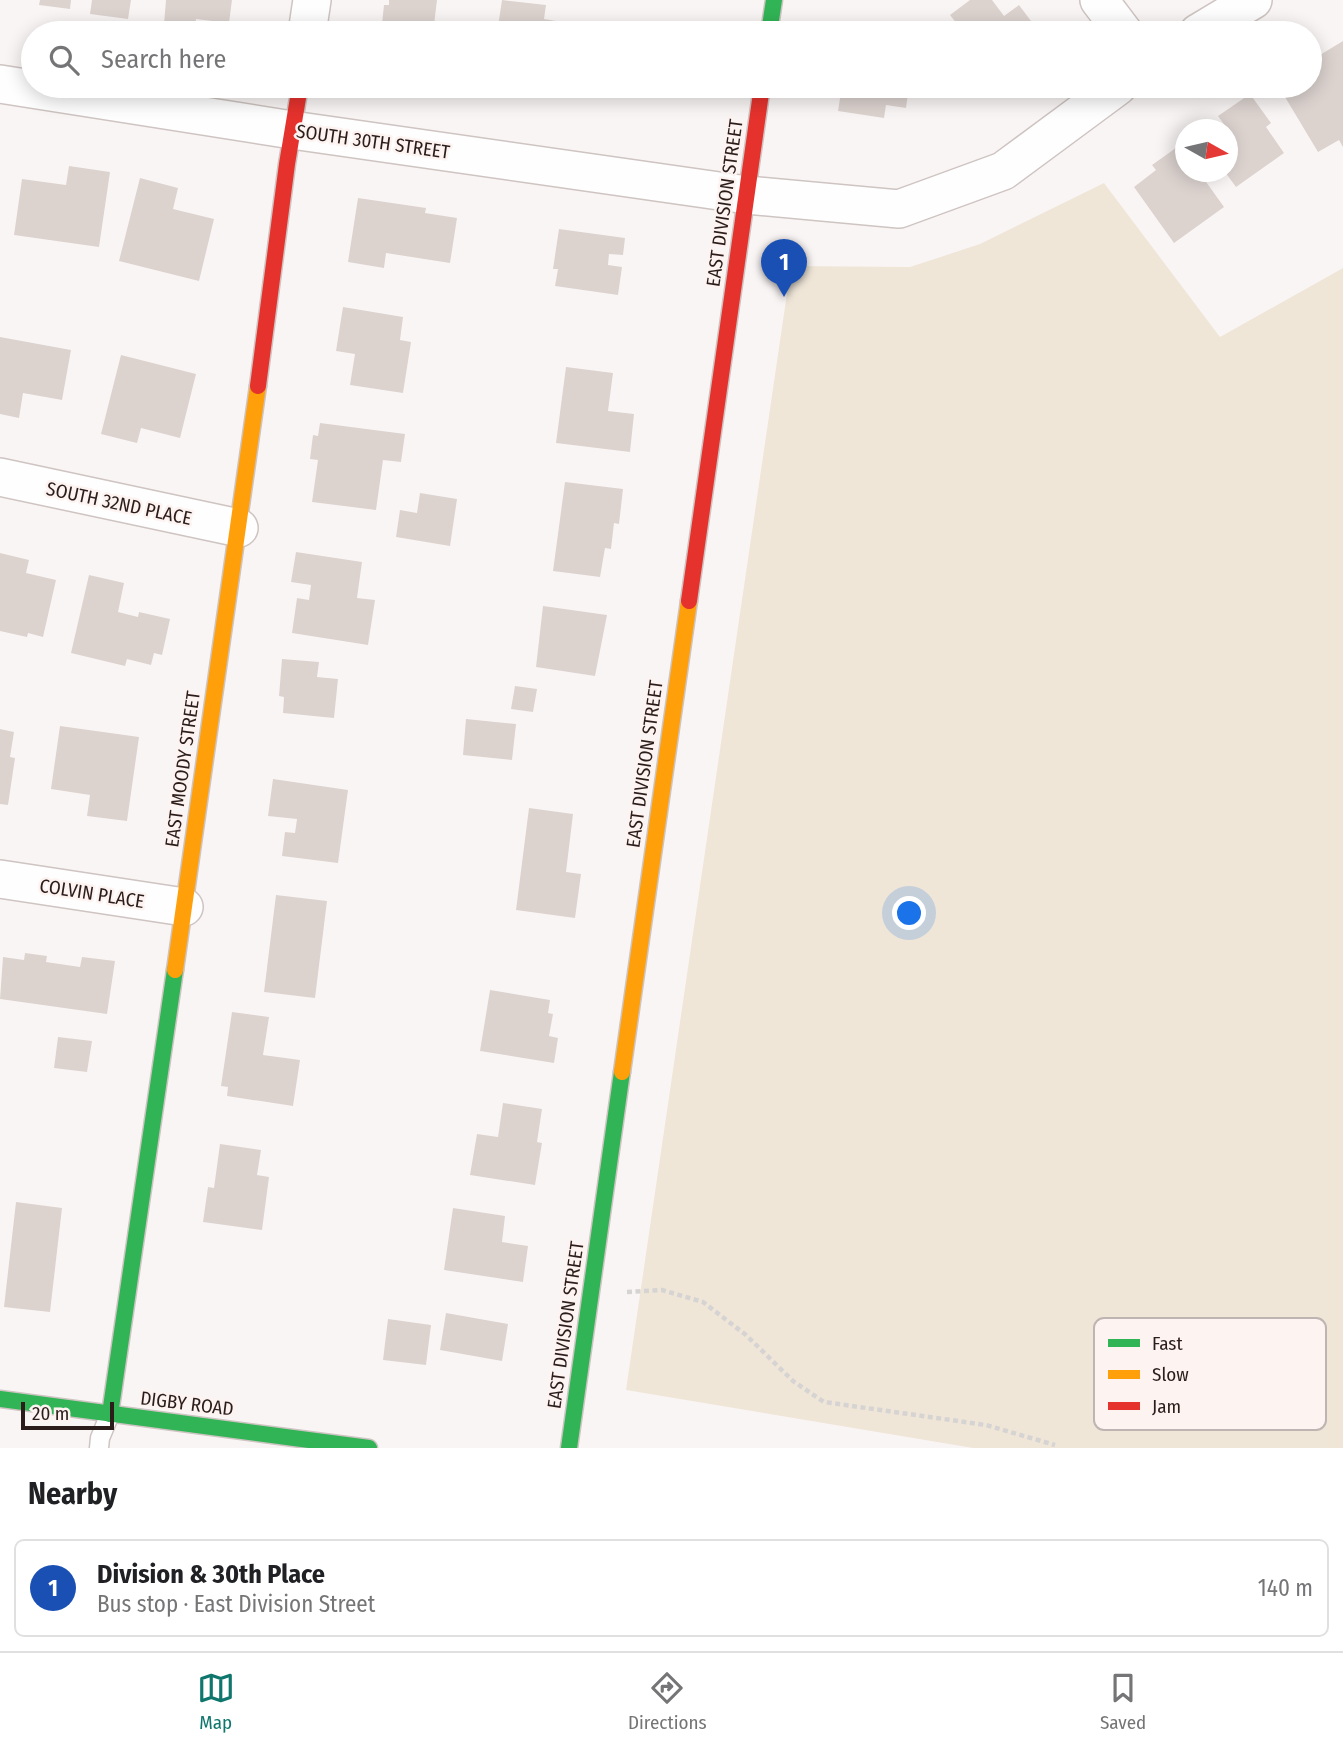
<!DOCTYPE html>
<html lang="en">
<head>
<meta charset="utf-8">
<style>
  body { margin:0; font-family:"Fira Sans Condensed",sans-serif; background:#f6f6f6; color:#202124 }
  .compass { position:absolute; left:1175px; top:119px; width:63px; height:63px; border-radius:50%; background:#fff; box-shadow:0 4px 18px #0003; rotate:98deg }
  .scale { position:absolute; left:21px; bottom:18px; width:93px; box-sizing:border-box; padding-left:7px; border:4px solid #2c1d1a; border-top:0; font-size:19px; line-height:24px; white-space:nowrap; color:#2c1d1a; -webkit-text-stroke:5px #fdf4f2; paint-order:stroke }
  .you { position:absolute; left:910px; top:914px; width:24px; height:24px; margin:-18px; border:5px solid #fff; border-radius:50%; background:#1a73e8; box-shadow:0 0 0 10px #1a73e833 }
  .badge { display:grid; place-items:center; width:46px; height:46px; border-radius:50%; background:#0f766e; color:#fff; font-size:23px; font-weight:700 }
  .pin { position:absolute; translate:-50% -58px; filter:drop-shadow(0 2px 4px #0008) }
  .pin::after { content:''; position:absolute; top:37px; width:24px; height:21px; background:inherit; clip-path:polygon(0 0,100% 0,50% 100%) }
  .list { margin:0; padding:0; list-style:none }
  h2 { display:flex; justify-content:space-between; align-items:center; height:91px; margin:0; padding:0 28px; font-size:30px }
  h2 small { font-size:23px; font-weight:400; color:#757577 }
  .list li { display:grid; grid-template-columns:46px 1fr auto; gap:21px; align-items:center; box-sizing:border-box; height:98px; margin:0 14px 14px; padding:0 14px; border:2px solid #e0e0e0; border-radius:10px }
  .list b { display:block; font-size:26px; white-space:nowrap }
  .list p { margin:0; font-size:23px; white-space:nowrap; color:#757577 }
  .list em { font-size:23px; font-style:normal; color:#757577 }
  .icon { flex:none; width:38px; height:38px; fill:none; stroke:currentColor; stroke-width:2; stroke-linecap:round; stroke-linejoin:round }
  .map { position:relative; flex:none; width:1343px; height:1448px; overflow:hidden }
  .search { position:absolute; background:#fff; box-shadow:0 4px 18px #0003; left:21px; right:21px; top:21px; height:77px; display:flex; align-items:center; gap:18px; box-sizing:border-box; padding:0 24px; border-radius:38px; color:#757577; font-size:26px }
  .sheet { height:203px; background:#fff }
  nav { display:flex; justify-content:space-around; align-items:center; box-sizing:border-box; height:98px; border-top:2px solid #e0e0e0; background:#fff; font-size:19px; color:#757577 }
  nav a { display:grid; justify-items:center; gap:4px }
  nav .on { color:#0f766e }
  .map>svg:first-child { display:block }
  .green { fill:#efe6d8 }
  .building { fill:#dcd3cf }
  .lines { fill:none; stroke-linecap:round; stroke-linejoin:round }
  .lane-casing { stroke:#cec4c2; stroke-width:21 }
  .street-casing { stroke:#cec4c2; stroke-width:40 }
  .fast-casing { stroke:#cec4c2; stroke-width:19 }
  .slow-casing { stroke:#cec4c2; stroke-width:19 }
  .jam-casing { stroke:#cec4c2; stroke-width:19 }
  .path { stroke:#d6d3d3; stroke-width:4.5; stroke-dasharray:5 3.5; stroke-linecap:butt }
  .lane { stroke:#fefefe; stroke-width:18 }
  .street { stroke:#fefefe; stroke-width:37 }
  .fast { stroke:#30b455; stroke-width:16 }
  .slow { stroke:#ff9f0a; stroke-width:16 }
  .jam { stroke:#e5322d; stroke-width:16 }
  .labels { text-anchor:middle; stroke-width:5; stroke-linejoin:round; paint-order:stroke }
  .street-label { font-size:19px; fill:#2c1d1a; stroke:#fdf4f2 }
  .key { fill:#fdf4f2; stroke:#beb4b1; stroke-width:2 }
  .key-label { font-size:19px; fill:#2c1d1a }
</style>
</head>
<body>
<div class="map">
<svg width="1343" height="1448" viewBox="0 0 1343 1448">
  <rect width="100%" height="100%" fill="#faf5f5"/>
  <path class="green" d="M1104,183L1220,337L1343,268V1448H973L626,1390L791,266L910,267L980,244Z"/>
  <g class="building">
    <path d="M40,0H71L70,9L39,5Z"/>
    <path d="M92,0H131L128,19L90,14Z"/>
    <path d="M166,0H232L229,23L196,19L195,27L164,24Z"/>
    <path d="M389,0H437L433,33H381L384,5H389Z"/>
    <path d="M502,0L546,5L544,19L580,25L578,33H497Z"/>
    <path d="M970,0H992L1004,16L1019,5L1040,33H964L950,15Z"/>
    <path d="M1343,41V147L1339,140L1318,152L1279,87L1310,86V61Z"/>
    <path d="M621,86H650L649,92Z"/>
    <path d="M842,86H909L906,108L886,105L884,118L838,111Z"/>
    <path d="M1250,94L1271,123L1266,127L1284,153L1236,187L1225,172H1228V130L1218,116Z"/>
    <path d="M1180,145L1186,152V172H1199L1224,207L1174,243L1134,187L1156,170L1152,165Z"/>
    <path d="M69,166L110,172L99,247L14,235L22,179L66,185Z"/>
    <path d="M140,178L178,188L173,209L214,219L199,281L119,261Z"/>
    <path d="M358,198L426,208L425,213L457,218L450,263L386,253L384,268L348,262Z"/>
    <path d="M559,229L625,238L623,255L609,254L608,265L622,267L618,295L555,286L558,269H553Z"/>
    <path d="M343,307L403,317L400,340L411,342L403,393L350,385L355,354L336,351Z"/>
    <path d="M0,337L71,350L62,400L23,393L19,418L0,414Z"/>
    <path d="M121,355L196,374L180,438L141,428L137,443L101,434Z"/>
    <path d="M566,367L613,373L608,411L634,414L630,452L556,443Z"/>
    <path d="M320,423L405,434L401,462L383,460L376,510L312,502L318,460L310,459L313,435L318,436Z"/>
    <path d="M565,482L623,489L619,524L614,523L611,549L605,548L600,577L553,571Z"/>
    <path d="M420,493L457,499L450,546L396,537L400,510L417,513Z"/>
    <path d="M296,552L362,562L357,598L375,600L368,645L292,633L297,598L309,600L311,585L291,582Z"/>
    <path d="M0,553L29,560L26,573L56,580L43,637L28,633L27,637L0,631Z"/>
    <path d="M89,575L124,583L118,612L138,617L139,612L170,619L162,655L154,653L151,665L127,659L125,666L71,653Z"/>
    <path d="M543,606L607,615L595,676L536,667Z"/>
    <path d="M282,659L319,662L317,677L338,679L334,718L283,713L284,697L279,696Z"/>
    <path d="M515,686L537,689L533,712L511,709Z"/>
    <path d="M466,719L516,724L512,760L463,755Z"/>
    <path d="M60,726L139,737L127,821L87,816L90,795L51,789Z"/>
    <path d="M0,729L14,732L10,757L15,758L8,805L0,804Z"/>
    <path d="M273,779L348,790L338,863L282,856L285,832L295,833L297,819L268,816Z"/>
    <path d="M529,808L573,814L566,872L581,874L575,918L516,910Z"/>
    <path d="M276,895L327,901L315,998L264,992Z"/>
    <path d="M25,953L47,956L46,962L80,967L82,957L115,961L107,1014L0,999L3,957L24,960Z"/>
    <path d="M490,990L550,1000L548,1013L553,1014L549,1036L558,1038L554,1063L480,1051Z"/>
    <path d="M232,1012L269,1017L263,1055L300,1060L293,1106L227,1096L228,1087L221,1086Z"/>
    <path d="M58,1037L92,1041L87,1072L54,1068Z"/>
    <path d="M503,1103L542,1109L537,1142L542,1143L535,1185L470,1175L477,1134L498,1137Z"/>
    <path d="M220,1144L261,1150L257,1175L269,1177L262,1230L203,1222L208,1187L214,1188Z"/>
    <path d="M16,1202L62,1208L50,1312L4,1307Z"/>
    <path d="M453,1208L505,1216L502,1242L528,1246L523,1282L444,1270Z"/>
    <path d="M446,1313L508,1324L502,1361L440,1350Z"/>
    <path d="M388,1319L431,1325L426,1365L383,1360Z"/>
  </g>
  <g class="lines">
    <g class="lane-casing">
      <path id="lane" d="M99,1448L100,1438L110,1414"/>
    </g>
    <g class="street-casing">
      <g id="street">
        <path d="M1099,0L1124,33"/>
        <path d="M307,33L312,0"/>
        <path d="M1198,33L1253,0"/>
        <path d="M0,84L292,130L747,195L899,209L1003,171L1118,86"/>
        <path d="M0,477L239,528"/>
        <path d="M0,879L184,907"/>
      </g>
    </g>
    <g class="fast-casing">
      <g id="fast">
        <path d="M769,33L774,0"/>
        <path d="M0,1399L369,1448"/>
        <path d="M110,1414L175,970"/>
        <path d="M569,1448L622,1072"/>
      </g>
    </g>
    <g class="slow-casing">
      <g id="slow">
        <path d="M175,970L258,386"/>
        <path d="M622,1072L689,601"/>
      </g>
    </g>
    <g class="jam-casing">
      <g id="jam">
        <path d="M258,386L287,164L300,86"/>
        <path d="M689,601L762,86"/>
      </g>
    </g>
    <path class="path" d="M627,1292L662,1290L703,1302L746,1335L793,1381L824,1402L986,1425L1055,1445"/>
    <use href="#lane" class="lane"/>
    <use href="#street" class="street"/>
    <use href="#fast" class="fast"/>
    <use href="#slow" class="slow"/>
    <use href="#jam" class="jam"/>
  </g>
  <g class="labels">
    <g class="street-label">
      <text transform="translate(373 141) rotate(8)" y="7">SOUTH 30TH STREET</text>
      <text transform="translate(724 203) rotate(-82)" y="7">EAST DIVISION STREET</text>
      <text transform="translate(119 503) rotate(12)" y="7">SOUTH 32ND PLACE</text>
      <text transform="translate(644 764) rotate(-82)" y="7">EAST DIVISION STREET</text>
      <text transform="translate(182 769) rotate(-82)" y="7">EAST MOODY STREET</text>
      <text transform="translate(92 893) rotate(9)" y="7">COLVIN PLACE</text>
      <text transform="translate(565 1325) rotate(-82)" y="7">EAST DIVISION STREET</text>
      <text transform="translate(187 1403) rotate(7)" y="7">DIGBY ROAD</text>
    </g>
  </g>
  <rect x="1094" y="1318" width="232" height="112" rx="10" class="key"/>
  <rect x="1108" y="1339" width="32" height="8" fill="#30b455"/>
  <rect x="1108" y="1370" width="32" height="9" fill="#ff9f0a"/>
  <rect x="1108" y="1402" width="32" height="8" fill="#e5322d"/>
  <g class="key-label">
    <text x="1152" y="1350">Fast</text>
    <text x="1152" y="1381">Slow</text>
    <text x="1152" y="1413">Jam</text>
  </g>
</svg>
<svg class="compass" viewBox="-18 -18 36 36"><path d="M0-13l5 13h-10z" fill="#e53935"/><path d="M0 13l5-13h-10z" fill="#757577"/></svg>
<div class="scale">20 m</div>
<div class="you"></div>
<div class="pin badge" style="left:784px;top:297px;background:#1a4fb4">1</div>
<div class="search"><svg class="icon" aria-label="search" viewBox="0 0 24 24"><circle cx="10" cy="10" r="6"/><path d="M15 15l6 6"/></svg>Search here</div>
</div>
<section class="sheet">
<h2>Nearby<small></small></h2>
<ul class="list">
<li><span class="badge" style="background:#1a4fb4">1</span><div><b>Division &amp; 30th Place</b><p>Bus stop · East Division Street</p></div><em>140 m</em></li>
</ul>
</section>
<nav>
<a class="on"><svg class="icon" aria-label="map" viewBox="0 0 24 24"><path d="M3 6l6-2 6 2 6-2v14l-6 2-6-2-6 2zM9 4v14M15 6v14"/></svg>Map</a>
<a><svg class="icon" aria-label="directions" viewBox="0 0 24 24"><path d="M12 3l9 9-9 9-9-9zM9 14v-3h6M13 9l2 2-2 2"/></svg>Directions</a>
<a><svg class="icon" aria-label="saved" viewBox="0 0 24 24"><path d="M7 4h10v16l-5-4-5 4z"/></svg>Saved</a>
</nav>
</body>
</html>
